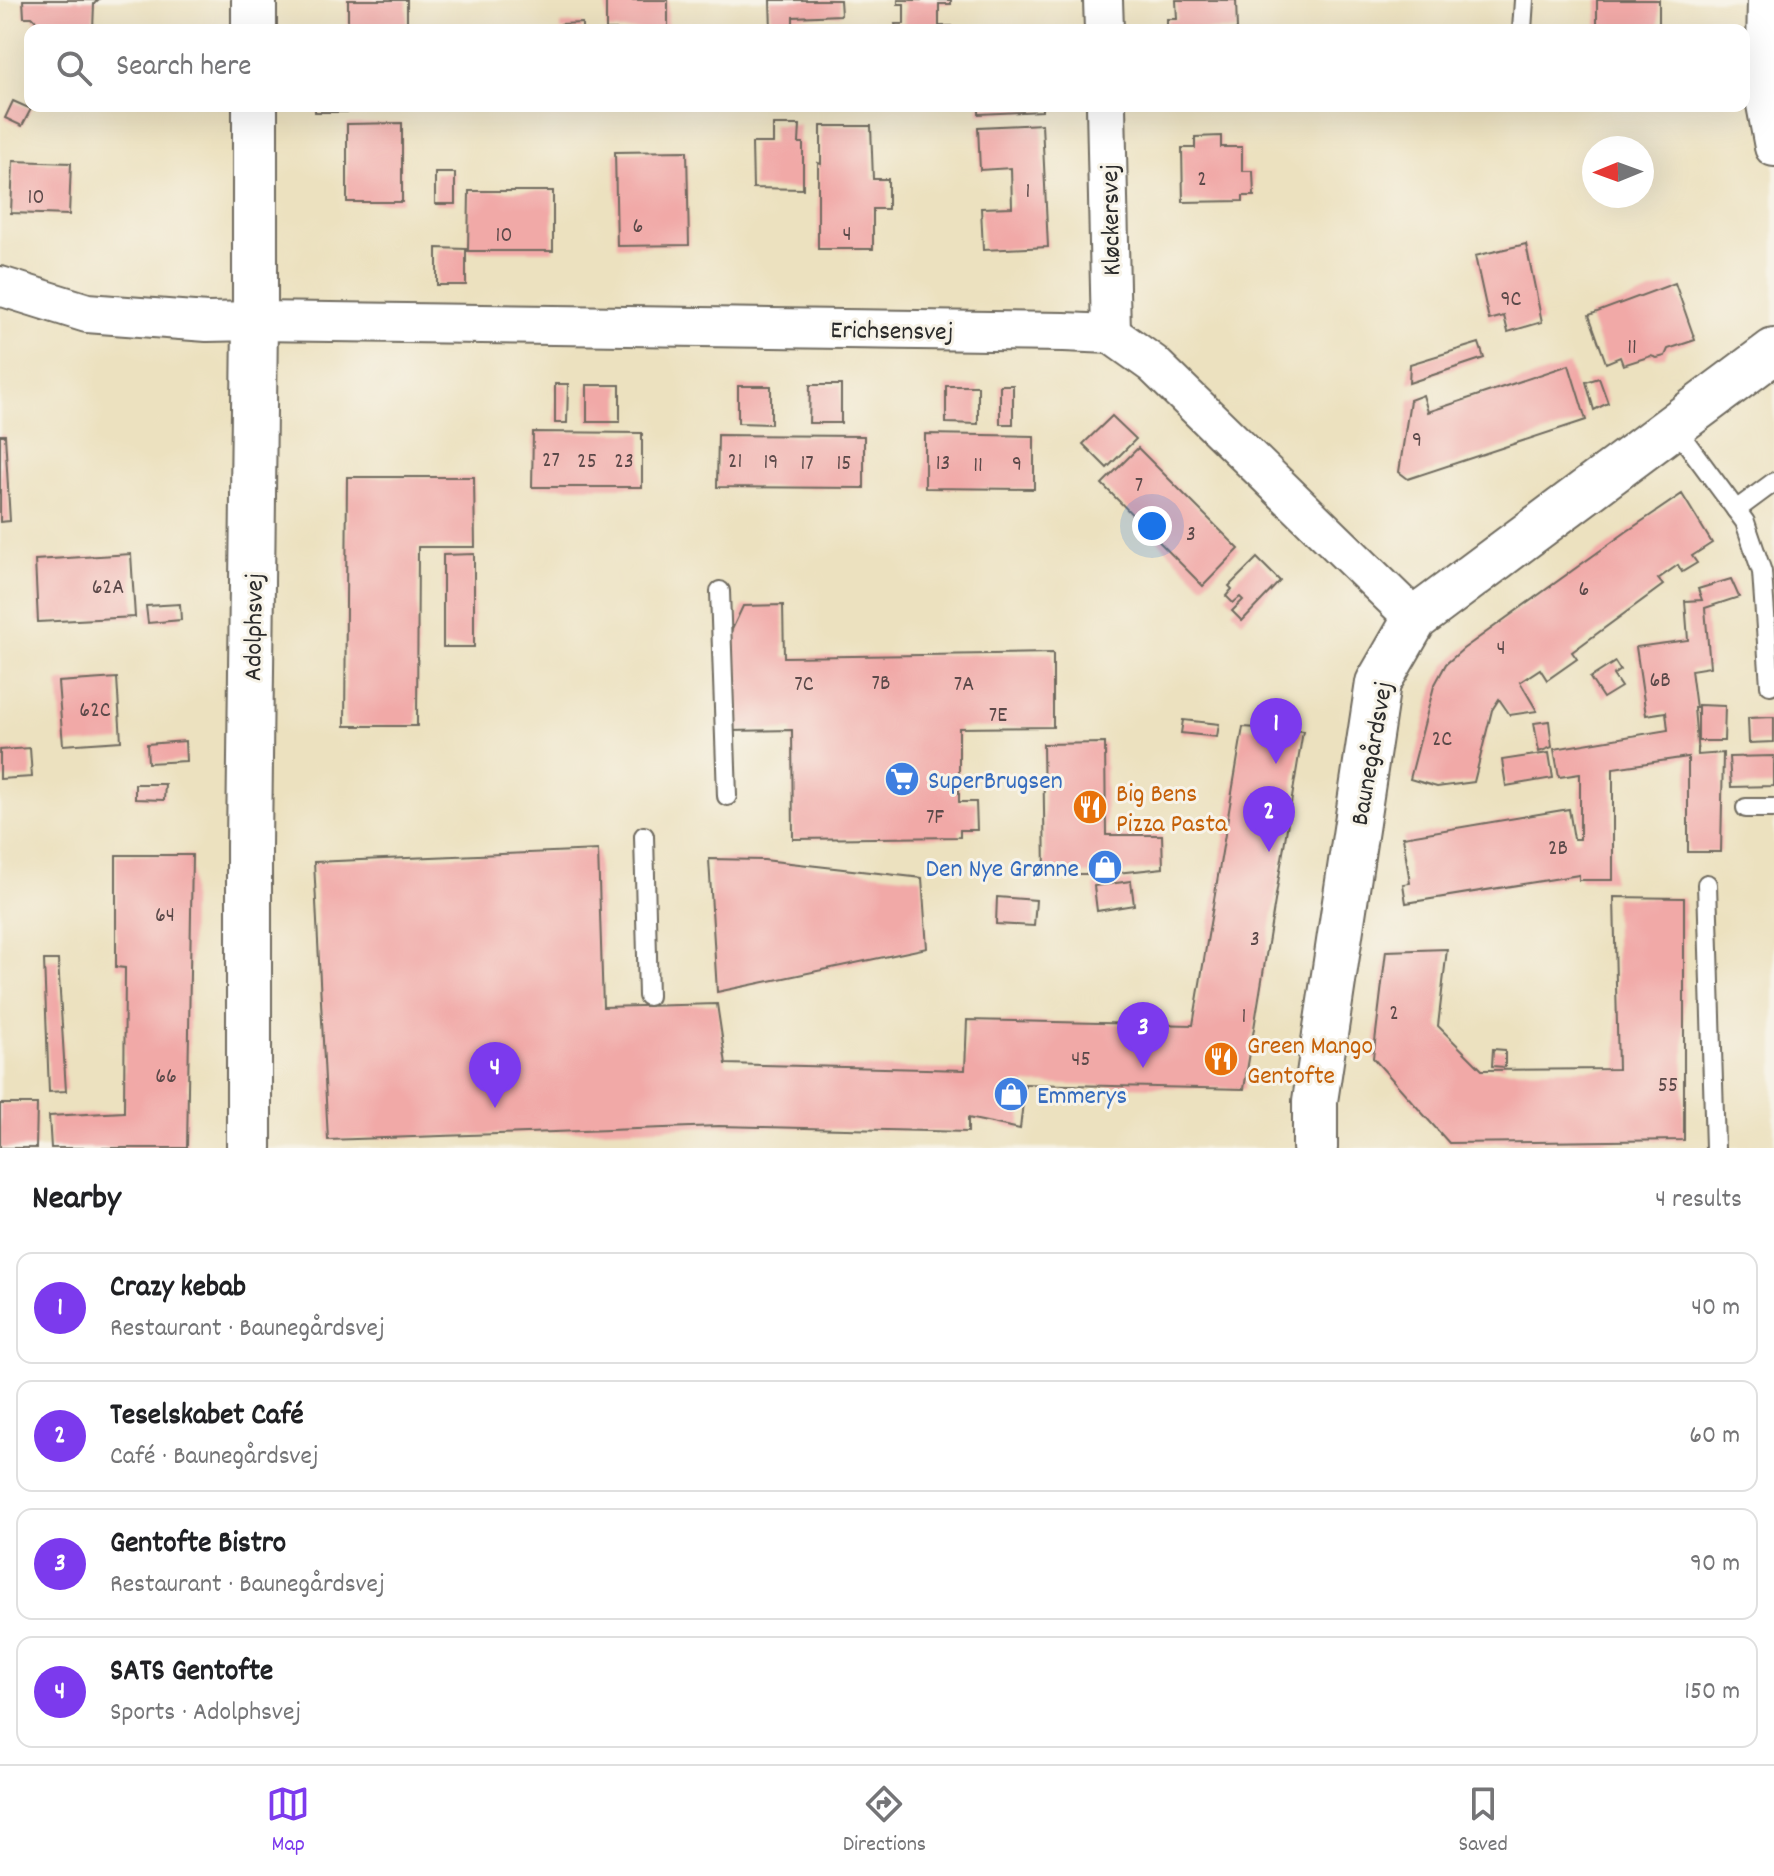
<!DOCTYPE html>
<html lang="en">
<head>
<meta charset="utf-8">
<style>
  body { margin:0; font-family:Dekko,sans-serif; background:#f2f2f2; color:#202124 }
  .compass { position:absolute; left:1582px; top:136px; width:72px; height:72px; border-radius:50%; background:#fff; box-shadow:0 8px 32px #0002; rotate:269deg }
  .you { position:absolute; left:1152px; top:526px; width:28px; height:28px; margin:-20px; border:6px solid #fff; border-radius:50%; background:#1a73e8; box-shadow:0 0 0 12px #1a73e833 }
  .badge { display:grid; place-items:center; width:52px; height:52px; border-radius:50%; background:#7c3aed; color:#fff; font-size:26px; font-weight:700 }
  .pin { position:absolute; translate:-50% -66px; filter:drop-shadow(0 2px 4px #0008) }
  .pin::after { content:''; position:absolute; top:42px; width:28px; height:24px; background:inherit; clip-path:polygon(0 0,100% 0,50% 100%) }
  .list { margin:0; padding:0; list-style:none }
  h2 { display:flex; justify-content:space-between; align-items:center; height:104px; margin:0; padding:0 32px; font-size:34px }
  h2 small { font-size:26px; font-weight:400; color:#757577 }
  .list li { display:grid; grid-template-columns:52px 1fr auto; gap:24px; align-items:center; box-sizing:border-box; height:112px; margin:0 16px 16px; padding:0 16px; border:2px solid #e0e0e0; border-radius:16px }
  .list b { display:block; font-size:30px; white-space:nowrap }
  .list p { margin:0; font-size:26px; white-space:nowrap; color:#757577 }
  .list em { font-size:26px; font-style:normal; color:#757577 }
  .icon { flex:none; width:44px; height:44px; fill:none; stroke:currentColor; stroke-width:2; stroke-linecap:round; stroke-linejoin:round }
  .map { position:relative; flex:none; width:1774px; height:1148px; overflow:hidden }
  .search { position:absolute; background:#fff; box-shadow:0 8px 32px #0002; left:24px; right:24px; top:24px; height:88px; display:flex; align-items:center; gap:20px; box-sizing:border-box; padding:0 28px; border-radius:16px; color:#757577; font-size:30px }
  .sheet { height:616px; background:#fff }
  nav { display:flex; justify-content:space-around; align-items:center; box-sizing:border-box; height:112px; border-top:2px solid #e0e0e0; background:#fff; font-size:22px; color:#757577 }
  nav a { display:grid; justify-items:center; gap:4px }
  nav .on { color:#7c3aed }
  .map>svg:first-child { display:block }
  .building { fill:#f1a9a7 }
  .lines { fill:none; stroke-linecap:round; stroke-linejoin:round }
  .service-casing { stroke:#6f6b5f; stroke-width:22 }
  .minor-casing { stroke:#6f6b5f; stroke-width:42 }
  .tertiary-casing { stroke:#6f6b5f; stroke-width:48 }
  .service { stroke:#fff; stroke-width:18 }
  .minor { stroke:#fff; stroke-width:38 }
  .tertiary { stroke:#fff; stroke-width:44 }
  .labels { text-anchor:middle; stroke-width:6; stroke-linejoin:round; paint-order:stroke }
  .number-label { font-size:22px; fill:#5c4a4a }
  .street-label { font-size:26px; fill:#2b2b2b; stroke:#f7f3e8 }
  .shop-label { font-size:26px; fill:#366cbe; stroke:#f7f3e8; text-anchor:start }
  .food-label { font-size:26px; fill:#c56008; stroke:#f7f3e8; text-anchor:start }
</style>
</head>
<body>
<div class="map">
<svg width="1774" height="1148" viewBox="0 0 1774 1148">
  <rect width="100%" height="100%" fill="#f7f3e8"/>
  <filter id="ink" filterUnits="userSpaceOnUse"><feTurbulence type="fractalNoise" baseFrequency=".0125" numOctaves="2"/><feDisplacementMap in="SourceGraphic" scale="16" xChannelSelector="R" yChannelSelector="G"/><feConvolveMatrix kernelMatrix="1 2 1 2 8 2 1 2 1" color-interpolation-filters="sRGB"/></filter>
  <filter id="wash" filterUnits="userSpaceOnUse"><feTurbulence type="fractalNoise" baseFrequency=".006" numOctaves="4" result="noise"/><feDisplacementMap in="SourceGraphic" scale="32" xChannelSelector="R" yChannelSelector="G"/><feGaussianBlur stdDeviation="1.8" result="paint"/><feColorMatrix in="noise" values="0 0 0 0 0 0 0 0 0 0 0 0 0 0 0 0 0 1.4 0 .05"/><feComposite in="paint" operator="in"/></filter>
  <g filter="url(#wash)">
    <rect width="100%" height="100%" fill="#ece1bf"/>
    <g id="blocks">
      <g class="building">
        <path d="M23,0H98L94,4L93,30H45L32,17H24Z"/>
        <rect x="348" y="0" width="59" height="30"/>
        <rect x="606" y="0" width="62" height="30"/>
        <path d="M770,0H840L841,15L793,17V30H771Z"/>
        <path d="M898,0H951V4H939V26H951V30H896L895,24H904V4H898Z"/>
        <path d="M1176,0H1236L1237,30H1167V19H1177Z"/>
        <rect x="1597" y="0" width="62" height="30"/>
        <path d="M582,23V30H561V24Z"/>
        <path d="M13,101L31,109L22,126L5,118Z"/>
        <rect x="315" y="106" width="34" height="6"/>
        <path d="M979,106H1042V111L979,114Z"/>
        <path d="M402,123V202H347V124Z"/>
        <path d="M1042,124L1048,247L983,250L981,208L1012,207L1011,168L980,170L978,127Z"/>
        <path d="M773,125H800L799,143H803V189L753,188L752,143H773Z"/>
        <path d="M821,126H871L873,179H888V209H873V249H818V163L821,164Z"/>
        <path d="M1221,136V147H1242V171H1253L1254,196H1243V201L1183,202L1182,148H1195V137Z"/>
        <path d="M687,151L689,245L617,246L615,152Z"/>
        <path d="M13,161L71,163L69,215L11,213Z"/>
        <rect x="435" y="173" width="20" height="31"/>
        <path d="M469,191H553V251H468Z"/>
        <path d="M1526,244L1542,322L1508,332L1504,316L1489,320L1475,256Z"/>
        <path d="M437,248L466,249V285H437Z"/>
        <path d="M1675,283L1695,340L1668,349L1665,356L1657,358L1651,356L1623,365L1620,357L1606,363L1589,315Z"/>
        <path d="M1479,343L1484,358L1409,383L1410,364Z"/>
        <path d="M1569,365L1586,420L1408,479L1399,472L1410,400L1423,395L1428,412Z"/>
        <path d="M1599,378L1608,403L1594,410L1586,382Z"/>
        <path d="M555,384H568L567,423H555Z"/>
        <rect x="587" y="385" width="33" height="37"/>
        <path d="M810,385H841V423H809Z"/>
        <rect x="1000" y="385" width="13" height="39"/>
        <path d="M738,386H771V424L738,423Z"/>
        <path d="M946,386H978V424L946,423Z"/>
        <path d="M1112,416L1136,439L1107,468L1083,444Z"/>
        <path d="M533,432L642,433V487H532Z"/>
        <path d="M925,434L1034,436V489L925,488Z"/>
        <path d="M0,435H5L10,521L0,522Z"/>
        <path d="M718,435L864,436V488L717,487Z"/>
        <path d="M1138,448L1239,549L1203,586L1102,484Z"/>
        <path d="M347,477H474L475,547H418L417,726H345Z"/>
        <path d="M1682,494L1712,543L1692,556L1697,563L1682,572L1678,565L1658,579L1663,585L1572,652L1577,659L1547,680L1540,669L1520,682L1537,711L1510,715L1499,699L1492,710L1474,782L1437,787L1410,779L1434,686L1446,664L1463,649L1626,532Z"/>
        <path d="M131,554L135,617L38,622L35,560Z"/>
        <path d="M474,554V647H443V555Z"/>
        <path d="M1257,558L1280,581L1242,621L1232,611L1243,600L1240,597L1233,603L1226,596L1232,589L1229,586Z"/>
        <path d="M1731,579L1739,597L1705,608L1710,667L1691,670L1696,708H1694L1698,755L1723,753L1721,852H1688V757L1613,768V880H1579V875L1406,903L1403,884L1410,883L1403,837L1569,809L1574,839H1580V774L1559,777L1554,749L1668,730L1666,712L1646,715L1636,647L1688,640L1685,601L1702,600L1698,589Z"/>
        <path d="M180,604L181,620L148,623L146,606Z"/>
        <path d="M783,605L784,657L1053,653V727L959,728V802H976L977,830H960V837L793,839L792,730L730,731L729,636L743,606Z"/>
        <path d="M1615,662L1620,670L1613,675L1621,687L1603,698L1590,678Z"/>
        <path d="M117,678L121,741L63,745L58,682Z"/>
        <path d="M1698,705L1725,706L1724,741H1698Z"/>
        <path d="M1774,717V742L1749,743L1748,718Z"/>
        <path d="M1183,720L1219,724L1217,737L1181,733Z"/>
        <path d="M1549,721L1552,747L1539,752L1534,723Z"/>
        <path d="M1243,727L1303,731L1244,1089L1025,1084L1020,1129L968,1118V1132L719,1126L328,1140L314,862L598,850L603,1007L717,1004L726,1064L965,1070L967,1020L1193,1025Z"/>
        <path d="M185,741L186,761L148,763L147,744Z"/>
        <path d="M1105,743L1106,835H1162L1163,868L1107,874H1045L1043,744Z"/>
        <path d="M30,748L32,777L0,779V750Z"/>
        <path d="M1549,753L1553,778L1506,786L1502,760Z"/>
        <path d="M1774,756V786L1731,787L1729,757Z"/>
        <path d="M135,784H165L164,800L135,799Z"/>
        <path d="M116,855H192L187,1148H51L49,1116L124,1112L125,968L116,967Z"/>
        <path d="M709,859L764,860L922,878L927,948L717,992Z"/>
        <path d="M1131,881L1134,905L1097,911L1094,886Z"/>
        <path d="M997,897L1036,900L1034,926L996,924Z"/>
        <path d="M1614,897L1684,898V1140L1449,1143L1373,1058L1386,951L1447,949L1438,1026L1482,1070L1618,1069Z"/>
        <path d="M44,960H58L66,1091L49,1092Z"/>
        <path d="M1493,1049L1505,1050V1067L1492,1066Z"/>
        <path d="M0,1104H37L36,1148H0Z"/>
      </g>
    </g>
  </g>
  <g filter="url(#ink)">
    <use href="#blocks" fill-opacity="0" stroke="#6f6b5f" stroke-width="2"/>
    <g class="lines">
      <g class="service-casing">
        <g id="service">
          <path d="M1522,30L1524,0"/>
          <path d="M1674,426L1745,522L1762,572L1770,685"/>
          <path d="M1736,510L1774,482"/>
          <path d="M720,591L727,796"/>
          <path d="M1746,808H1774"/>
          <path d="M644,836L648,996"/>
          <path d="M1707,884L1715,1148"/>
        </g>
      </g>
      <g class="minor-casing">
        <g id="minor">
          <path d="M1103,0L1104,30"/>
          <path d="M1767,0L1765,99L1774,147"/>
          <path d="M1106,106L1111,334"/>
          <path d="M0,286L87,313L207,322L255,321L1064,332L1111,334L1153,364L1415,619"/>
        </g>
      </g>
      <g class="tertiary-casing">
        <g id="tertiary">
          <path d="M254,0V30"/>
          <path d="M249,1148V846L255,321V106"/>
          <path d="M1315,1148V1101L1378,683L1415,619L1774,351"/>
        </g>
      </g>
      <use href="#service" class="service"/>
      <use href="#minor" class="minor"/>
      <use href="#tertiary" class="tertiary"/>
    </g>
  </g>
  <defs>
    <g id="supermarket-disc" transform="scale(1.8)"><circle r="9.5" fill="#3f7fe0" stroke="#f7f3e8"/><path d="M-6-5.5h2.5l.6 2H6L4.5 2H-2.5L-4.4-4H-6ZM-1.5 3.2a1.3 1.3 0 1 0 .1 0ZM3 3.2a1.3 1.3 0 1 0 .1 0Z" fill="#fff"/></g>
    <g id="restaurant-disc" transform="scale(1.8)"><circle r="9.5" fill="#e8710a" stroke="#f7f3e8"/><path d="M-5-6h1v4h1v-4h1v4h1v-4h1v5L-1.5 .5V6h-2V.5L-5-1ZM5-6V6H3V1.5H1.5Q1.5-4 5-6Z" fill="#fff"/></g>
    <g id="shop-disc" transform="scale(1.8)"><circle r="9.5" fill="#3f7fe0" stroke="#f7f3e8"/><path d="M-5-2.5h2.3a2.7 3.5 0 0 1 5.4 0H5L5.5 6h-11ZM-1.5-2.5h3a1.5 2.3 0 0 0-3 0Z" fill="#fff"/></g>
  </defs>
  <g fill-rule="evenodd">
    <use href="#supermarket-disc" x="902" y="779"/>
    <use href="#restaurant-disc" x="1090" y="807"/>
    <use href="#shop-disc" x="1105" y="867"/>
    <use href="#restaurant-disc" x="1221" y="1059"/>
    <use href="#shop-disc" x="1011" y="1094"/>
  </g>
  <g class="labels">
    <g class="number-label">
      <text x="1202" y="185">2</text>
      <text x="1028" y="197">1</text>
      <text x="36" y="203">10</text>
      <text x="638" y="232">6</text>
      <text x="847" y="240">4</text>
      <text x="504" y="241">10</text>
      <text x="1511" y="305">9C</text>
      <text x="1632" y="353">11</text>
      <text x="1417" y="446">9</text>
      <text x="551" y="466">27</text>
      <text x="587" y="467">25</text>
      <text x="624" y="467">23</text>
      <text x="735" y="467">21</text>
      <text x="771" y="468">19</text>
      <text x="807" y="469">17</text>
      <text x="844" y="469">15</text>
      <text x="943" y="469">13</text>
      <text x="1017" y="470">9</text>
      <text x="978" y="471">11</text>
      <text x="1139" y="491">7</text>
      <text x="1191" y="540">3</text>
      <text x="108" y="593">62A</text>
      <text x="1584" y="595">6</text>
      <text x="1501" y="654">4</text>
      <text x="1660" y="686">6B</text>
      <text x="881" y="689">7B</text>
      <text x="804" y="690">7C</text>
      <text x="964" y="690">7A</text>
      <text x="95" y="716">62C</text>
      <text x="998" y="721">7E</text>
      <text x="1442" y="745">2C</text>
      <text x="935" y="823">7F</text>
      <text x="1558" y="854">2B</text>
      <text x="165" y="921">64</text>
      <text x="1255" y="945">3</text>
      <text x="1394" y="1019">2</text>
      <text x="1244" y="1022">1</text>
      <text x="1081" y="1065">45</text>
      <text x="166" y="1082">66</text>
      <text x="1668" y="1091">55</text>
    </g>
    <g class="street-label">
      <text transform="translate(1109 220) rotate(-91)" y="9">Kløckersvej</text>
      <text transform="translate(892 329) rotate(1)" y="9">Erichsensvej</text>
      <text transform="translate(252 627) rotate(-89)" y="9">Adolphsvej</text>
      <text transform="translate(1370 753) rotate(-80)" y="9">Baunegårdsvej</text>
    </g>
    <g class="shop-label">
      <text x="928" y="788">SuperBrugsen</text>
      <text x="1079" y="876" text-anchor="end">Den Nye Grønne</text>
      <text x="1037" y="1103">Emmerys</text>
    </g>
    <g class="food-label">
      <text x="1116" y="801">Big Bens<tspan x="1116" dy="30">Pizza Pasta</tspan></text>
      <text x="1247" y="1053">Green Mango<tspan x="1247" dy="30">Gentofte</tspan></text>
    </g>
  </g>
</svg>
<svg class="compass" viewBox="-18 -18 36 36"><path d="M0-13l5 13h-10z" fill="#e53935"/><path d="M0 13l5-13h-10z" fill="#757577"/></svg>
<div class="you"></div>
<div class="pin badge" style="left:1276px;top:764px">1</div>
<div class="pin badge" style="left:1269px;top:852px">2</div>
<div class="pin badge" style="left:1143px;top:1068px">3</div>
<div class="pin badge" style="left:495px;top:1108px">4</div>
<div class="search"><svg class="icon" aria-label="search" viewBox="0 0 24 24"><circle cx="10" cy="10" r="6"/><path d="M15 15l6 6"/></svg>Search here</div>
</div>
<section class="sheet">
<h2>Nearby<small>4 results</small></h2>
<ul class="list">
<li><span class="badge">1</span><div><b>Crazy kebab</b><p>Restaurant · Baunegårdsvej</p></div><em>40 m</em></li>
<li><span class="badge">2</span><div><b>Teselskabet Café</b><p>Café · Baunegårdsvej</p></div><em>60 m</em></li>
<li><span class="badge">3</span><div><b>Gentofte Bistro</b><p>Restaurant · Baunegårdsvej</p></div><em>90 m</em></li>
<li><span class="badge">4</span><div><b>SATS Gentofte</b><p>Sports · Adolphsvej</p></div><em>150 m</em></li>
</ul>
</section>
<nav>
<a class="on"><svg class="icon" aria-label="map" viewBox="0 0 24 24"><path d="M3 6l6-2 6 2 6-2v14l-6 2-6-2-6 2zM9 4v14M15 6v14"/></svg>Map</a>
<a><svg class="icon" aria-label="directions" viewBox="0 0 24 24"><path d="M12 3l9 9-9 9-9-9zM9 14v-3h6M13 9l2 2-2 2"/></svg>Directions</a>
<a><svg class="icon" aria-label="saved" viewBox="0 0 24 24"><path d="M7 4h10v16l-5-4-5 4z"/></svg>Saved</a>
</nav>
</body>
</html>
